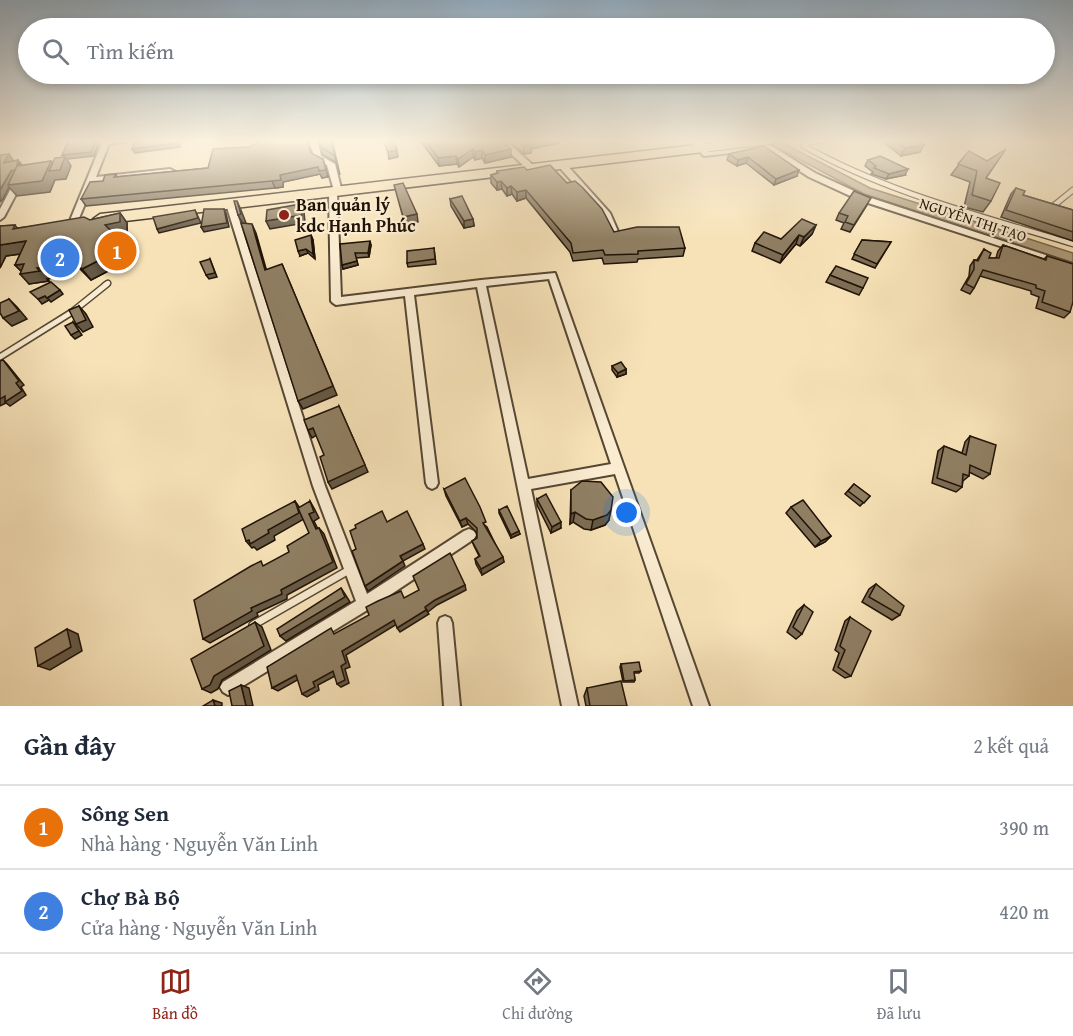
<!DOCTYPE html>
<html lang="vi">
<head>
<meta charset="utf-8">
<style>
  body { margin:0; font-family:"Gentium Book Plus",serif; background:#f6f6f7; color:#1f2937 }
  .you { position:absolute; left:627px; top:513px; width:21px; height:21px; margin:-15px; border:4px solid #fff; border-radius:50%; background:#1a73e8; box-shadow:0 0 0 9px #1a73e833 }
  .badge { display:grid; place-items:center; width:39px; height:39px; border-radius:50%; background:#8f2418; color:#fff; font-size:20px; font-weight:700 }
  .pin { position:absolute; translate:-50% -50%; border:3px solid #fff; box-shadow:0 2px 6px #0006 }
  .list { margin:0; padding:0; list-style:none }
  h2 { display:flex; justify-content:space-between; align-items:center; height:78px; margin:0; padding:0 24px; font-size:26px }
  h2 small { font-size:20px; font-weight:400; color:#747a83 }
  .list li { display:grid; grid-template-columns:39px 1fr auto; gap:18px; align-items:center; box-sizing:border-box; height:84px; padding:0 24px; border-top:2px solid #e0e1e3 }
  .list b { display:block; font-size:22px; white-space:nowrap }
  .list p { margin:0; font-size:20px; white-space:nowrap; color:#747a83 }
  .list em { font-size:20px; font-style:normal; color:#747a83 }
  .icon { flex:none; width:33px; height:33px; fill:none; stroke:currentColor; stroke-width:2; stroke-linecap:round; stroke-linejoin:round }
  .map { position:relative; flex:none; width:1073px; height:706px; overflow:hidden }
  .search { position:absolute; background:#fff; box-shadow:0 3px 9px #0003; left:18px; right:18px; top:18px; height:66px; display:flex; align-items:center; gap:15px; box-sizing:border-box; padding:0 21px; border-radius:33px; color:#747a83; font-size:22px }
  .sheet { height:246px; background:#fff }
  nav { display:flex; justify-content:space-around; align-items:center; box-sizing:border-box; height:84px; border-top:2px solid #e0e1e3; background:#fff; font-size:16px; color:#747a83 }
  nav a { display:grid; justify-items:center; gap:3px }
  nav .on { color:#8f2418 }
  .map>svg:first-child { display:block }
  .water { fill:#ae9c7c; stroke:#76654d; stroke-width:1.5 }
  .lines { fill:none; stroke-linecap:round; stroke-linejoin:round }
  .lane-far2-casing { stroke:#564733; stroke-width:7 }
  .lane-far1-casing { stroke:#564733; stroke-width:8 }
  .lane-casing { stroke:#564733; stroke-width:10 }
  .street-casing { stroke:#564733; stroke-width:4 }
  .highway-casing { stroke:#211307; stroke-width:3 }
  .lane-far2 { stroke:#faecd1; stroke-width:4.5 }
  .lane-far1 { stroke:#faecd1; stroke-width:5 }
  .lane { stroke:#faecd1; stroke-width:7 }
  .street { fill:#faecd1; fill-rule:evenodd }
  .highway { fill:#f7e2b8; fill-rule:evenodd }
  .wall { fill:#7c6d55; stroke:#211307; stroke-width:1.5 }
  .shaded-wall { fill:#655945; stroke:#211307; stroke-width:1.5 }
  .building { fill:#907f63; stroke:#211307; stroke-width:1.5 }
  .poi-dot { fill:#8f2418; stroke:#faecd1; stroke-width:2 }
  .labels { text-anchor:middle; stroke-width:4.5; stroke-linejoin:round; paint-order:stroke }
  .far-street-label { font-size:15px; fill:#211307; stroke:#faecd1 }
  .poi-label { font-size:18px; font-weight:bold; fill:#211307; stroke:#faecd1; text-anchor:start }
</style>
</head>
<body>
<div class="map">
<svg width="1073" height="706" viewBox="0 0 1073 706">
  <rect width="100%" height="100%" fill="#f7e2b8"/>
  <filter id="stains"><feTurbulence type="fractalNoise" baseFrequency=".00333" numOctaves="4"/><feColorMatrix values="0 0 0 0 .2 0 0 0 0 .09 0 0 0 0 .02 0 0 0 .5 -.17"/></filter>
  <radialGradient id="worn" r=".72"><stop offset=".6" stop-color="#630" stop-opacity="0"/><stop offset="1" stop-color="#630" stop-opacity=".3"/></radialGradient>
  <path class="water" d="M767,140H777L870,188L1073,253V263L864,194L778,148Z"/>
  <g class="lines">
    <g class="lane-far2-casing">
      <g id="lane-far2">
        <path d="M825,140L808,142L804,146C887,193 982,216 1073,244"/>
        <path d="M1052,207L1073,190"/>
        <path d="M105,285L108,283"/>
      </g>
    </g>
    <g class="lane-far1-casing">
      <path id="lane-far1" d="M0,357L72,312L107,284"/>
    </g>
    <g class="lane-casing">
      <path id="lane" d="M253,625L349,570"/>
    </g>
    <g class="street-casing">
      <g id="street">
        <path d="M103,140H130L126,142L109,144L96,177L170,169L174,171L170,173L94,182L77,223L76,225H70L69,223Z"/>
        <path d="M309,140H317L321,156L335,164L342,192L337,194L341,297L481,280L555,273L709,706H693L615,474L531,489L578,706H562L477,287L414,295L438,483L436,487L432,489L428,487L426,483L405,296L336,305L333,303L331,301L329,193L334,191L327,165L315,159ZM549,279L611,464L528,479L486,286Z"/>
        <path d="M497,140H505L535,167V171H529Z"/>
        <path d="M699,140H708L702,145L709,152L770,145L815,173L865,196L1073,264V270L859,200L809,177L766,149L704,156L693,145Z"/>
        <path d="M560,164H566L610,213L620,236L619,238H613L603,216L560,168Z"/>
        <path d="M17,177H23L24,179L4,217L0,220V209Z"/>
        <path d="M230,201L234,204L325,486L367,594L464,531L469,529L474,531L476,535L474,539L369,609L228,695L223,692L220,687L223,682L356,601L313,486L226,204Z"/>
        <path d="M445,616L450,618L452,623L460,706H444L438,623L440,618Z"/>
      </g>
    </g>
    <g class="highway-casing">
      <path id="highway" d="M740,140H777L771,144L100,224L93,219L100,214Z"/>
    </g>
    <use href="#lane-far2" class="lane-far2"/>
    <use href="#lane-far1" class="lane-far1"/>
    <use href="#lane" class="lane"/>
    <use href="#street" class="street"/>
    <use href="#highway" class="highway"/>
  </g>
  <g class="wall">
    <path d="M264,140H308L307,141L311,153L328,177L322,178L320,174L283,182V187L275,188L86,206L81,199L103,181L116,174L117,177L208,168L249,147Z"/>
    <path d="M319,140H332L340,175L336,162L323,155Z"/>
    <path d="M420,140H461L511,157L485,163L482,158L475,160L473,157L459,167L457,164L439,166Z"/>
    <path d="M506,140H559V143L531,149V153L524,154Z"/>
    <path d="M888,140H918L920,152L901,156L886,144Z"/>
    <path d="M764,146L797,176L774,185L746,163L737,166L727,160L729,154Z"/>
    <path d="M969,151L986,178L991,201L983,212L964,207L970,182L951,175Z"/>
    <path d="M868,160L905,175L886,179L871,174L873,172L865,166Z"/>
    <path d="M527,170L567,183L614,232L685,248L683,256L638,259L637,262L604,264L602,258L573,261L570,252L526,198L517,201L512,194L507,196L502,189L497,190L491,183V175L497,173V171Z"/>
    <path d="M1016,188L1023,195L1073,210V241L1001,217L1011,194Z"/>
    <path d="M450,199L473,219L474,226L464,228L451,206Z"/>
    <path d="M867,205L850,232L841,229L844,223L836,220L839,213Z"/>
    <path d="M120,213L127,223V232L116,235L135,257L91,280L78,267L64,269L62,276L47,279L49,281L29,284L21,271L15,265L20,254L6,256L0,268V226L15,225L17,228L90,220Z"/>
    <path d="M816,225L812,234L800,246L796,244L780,263L752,251L755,243L781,239Z"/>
    <path d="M311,235L313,240L315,259L308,253L300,256Z"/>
    <path d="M862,240L891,242L875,268L852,259Z"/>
    <path d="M340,244L371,245L369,257L356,258L358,265L343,269Z"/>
    <path d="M1003,245L1044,259L1047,256L1070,312L1064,318L1036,308L1039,297L1031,294V291L980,276L974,288L970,294L961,290L969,276L970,266L974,260H977L984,249L989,258H996L998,251Z"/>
    <path d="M434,248L436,264L408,267L407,263Z"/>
    <path d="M830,275L863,288L859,295L826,282Z"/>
    <path d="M612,366L626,369V374L617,377L612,370Z"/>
    <path d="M970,436L990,474L983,479L969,472V476L963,481L962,487L956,492L932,483L938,451L944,446L962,453L965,442Z"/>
    <path d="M854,484L870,496L860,506L845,494Z"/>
    <path d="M444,489L487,527L504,562L482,575L476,564L475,559L479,556L474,546L472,541L477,538V533L468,524L462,527L446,496Z"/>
    <path d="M571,490L609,520L605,525L591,530L584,529L573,522L570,524Z"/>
    <path d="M537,499L561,528L551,533L537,505Z"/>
    <path d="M791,507L831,536L825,542L815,547L786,513Z"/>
    <path d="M499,510L520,534L511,538L499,513Z"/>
    <path d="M876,584L900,615L892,620L862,602L869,589Z"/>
    <path d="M804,605L802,634L796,639L787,632L797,611Z"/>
    <path d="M850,617L851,676L845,678L833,670L839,653L835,650L845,621Z"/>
    <path d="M621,664L641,671L639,673H634L635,680L634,682H623L620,667Z"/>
    <path d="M587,688L627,706H586L584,696Z"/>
  </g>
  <g class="shaded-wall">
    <path d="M96,140H100L94,156L67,159L71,166L66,179L55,180L50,192L17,196L9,187L3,199L0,202V190L11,171L17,164L18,160L25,169L51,161L57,170L65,158L62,155Z"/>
    <path d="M178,140H181L180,147L135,153L132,149Z"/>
    <path d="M536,140H559V143L531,149V141Z"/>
    <path d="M531,144V153L524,154V146Z"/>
    <path d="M924,145L920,152L901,156L905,148Z"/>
    <path d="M473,149V157L459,167L458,159Z"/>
    <path d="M511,149V157L485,163V155Z"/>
    <path d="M397,150L398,157L389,159L388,152Z"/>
    <path d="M482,150V158L475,160V152Z"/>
    <path d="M9,154L13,160L8,168L4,163Z"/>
    <path d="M456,156L457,164L439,166L438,158Z"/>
    <path d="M748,157L746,163L737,166L738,160Z"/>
    <path d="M323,159L328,177L322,178L320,174L283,182V187L275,188L272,181L280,175Z"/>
    <path d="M908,169L905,175L886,179L889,174Z"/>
    <path d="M799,170L797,176L774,185L776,179Z"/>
    <path d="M501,181L502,189L497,190V182Z"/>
    <path d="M511,186L512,194L507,196V188Z"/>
    <path d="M526,190V198L517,201V192Z"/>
    <path d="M237,201L241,210L246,223L243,224L238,215Z"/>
    <path d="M301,204L304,212L305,223L270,229L266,221Z"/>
    <path d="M224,209L226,213L229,227L204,232L201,227Z"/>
    <path d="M195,210L201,223L159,233L157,229Z"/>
    <path d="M120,213L127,223V232L113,236L105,225Z"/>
    <path d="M417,214L418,222L404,225L403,217Z"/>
    <path d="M473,219L474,226L464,228V221Z"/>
    <path d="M252,224L256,233L269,279L265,270Z"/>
    <path d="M816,225L812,234L800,246L804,237Z"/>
    <path d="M311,235L313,240L315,259L313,254Z"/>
    <path d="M799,235L796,244L780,263L783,255Z"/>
    <path d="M26,241L35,252L6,256L0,268V245Z"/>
    <path d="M370,241L371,245L369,257L368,253Z"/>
    <path d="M127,246L135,257L91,280L82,269Z"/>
    <path d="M306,249L308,253L300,256L298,251Z"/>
    <path d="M70,257L78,267L64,269L62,276L47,279L49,281L29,284L20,274L23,273L15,265L24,264L37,268L55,259Z"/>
    <path d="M210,259L217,277L209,279L206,275Z"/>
    <path d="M357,261L358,265L343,269L342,265Z"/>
    <path d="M282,264L337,395L303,409L298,401Z"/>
    <path d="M60,290L63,294L51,302L47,298Z"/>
    <path d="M45,296L49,300L42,304L38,299Z"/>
    <path d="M9,299L17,307L27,319L12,326L3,318Z"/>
    <path d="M79,306L86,314L93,327L83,332L76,324Z"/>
    <path d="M73,322L82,335L75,339L71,335Z"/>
    <path d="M3,360L7,364L24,385L21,387L26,395L10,406L6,403L0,406V399L16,383Z"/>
    <path d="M626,369V374L617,377L618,373Z"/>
    <path d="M339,406L368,472L332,489L328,482Z"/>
    <path d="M313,428L317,435L312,438L308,430Z"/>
    <path d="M295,501L300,508L304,519L274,536L275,540L257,550L254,547L252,548L246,541L268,530Z"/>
    <path d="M310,501L314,508L319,518L314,521L321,535L316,529L309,514Z"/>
    <path d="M611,510L609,520L605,525L591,530L593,520Z"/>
    <path d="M575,512L573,522L570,524L571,514Z"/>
    <path d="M466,518L468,524L462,527L460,521Z"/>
    <path d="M561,522V528L551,533L552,527Z"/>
    <path d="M319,528L324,534L337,568L287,595V599L257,613L258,616L210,643L203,639L251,608L281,590Z"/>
    <path d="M519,531L520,534L511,538V535Z"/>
    <path d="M831,536L825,542L815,547L821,541Z"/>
    <path d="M423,544L425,549L403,561L400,556Z"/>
    <path d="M503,557L504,562L482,575L481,569Z"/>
    <path d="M403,561L405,566L368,591L365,586Z"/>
    <path d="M465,585L466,590L437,605L428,612L425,607L435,600Z"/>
    <path d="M341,588L345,594L350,602L286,641L280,636Z"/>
    <path d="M426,610L429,614L400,632L397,628Z"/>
    <path d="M394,620L397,624L346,655L350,667L345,669L349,683L341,687L337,684L341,666L342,651Z"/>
    <path d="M255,622L262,627L271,650L222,680L218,689L211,693L202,689L214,676Z"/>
    <path d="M67,629L78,634L82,651L50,670L38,666Z"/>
    <path d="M333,671L337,675L318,685L319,690L307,697L302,694L313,682Z"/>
    <path d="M296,675L301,678L278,691L272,688Z"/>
    <path d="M241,685L249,688L253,706H246Z"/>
    <path d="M213,700L222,703V706H215Z"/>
  </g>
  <g class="building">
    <path d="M69,140H96L91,152L62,155Z"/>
    <path d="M135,140H178L177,143L132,149Z"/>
    <path d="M264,140H306L311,153L323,159L326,170L319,171L318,167L280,175L281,180L272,181L81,199L90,182L103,181L105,175L116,174L114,177L208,168L213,149L249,147Z"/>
    <path d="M319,140H331L338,167L334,155L321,147Z"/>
    <path d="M390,140H394L397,150L388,152L383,141Z"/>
    <path d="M425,140H501L511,149L485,155L482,150L475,152L473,149L458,159L456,156L438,158Z"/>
    <path d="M516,140H536L531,141V144L524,146Z"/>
    <path d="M894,140H918L924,145L905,148Z"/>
    <path d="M764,146L799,170L776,179L748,157L738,160L729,154Z"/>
    <path d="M1006,149L986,178L1000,183L991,201L972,195L977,171L958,164L969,151L987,161Z"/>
    <path d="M9,154L4,163L18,160L17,164L20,163L19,165L17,166L15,170L11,171L0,190V155Z"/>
    <path d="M880,156L908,169L889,174L874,168L876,166L868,160Z"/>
    <path d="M65,157L60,170L49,171L55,158Z"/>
    <path d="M51,161L42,181L8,185L17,166Z"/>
    <path d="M550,165L567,183L575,181L582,187L602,209L614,232L637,227H679L685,248L638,251V254L605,255L603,250L573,253L571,243L526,190L517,192L511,186L507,188L501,181L497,182L491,175L498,173L497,171L524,167L527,170Z"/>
    <path d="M403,183L417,214L403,217L394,185Z"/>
    <path d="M1016,188L1025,191L1023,195L1073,210V232L1006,210Z"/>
    <path d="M854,191L871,198L854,225L845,222L848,216L839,213Z"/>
    <path d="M462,196L473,219L464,221L450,199Z"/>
    <path d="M234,201H237L241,214L238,215Z"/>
    <path d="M301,204L302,215L266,221L267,210Z"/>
    <path d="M204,209H224L227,223L201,227Z"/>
    <path d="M195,210L198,218L157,229L153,217Z"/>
    <path d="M120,213V222L105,225L127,246L82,269L70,257L55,259L53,266L37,268L40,271L20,274L24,264L15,265L26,241L0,245V226L15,225L13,229L84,217L90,220Z"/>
    <path d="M802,219L816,225L804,237L799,235L783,255L755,243L764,232L781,239Z"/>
    <path d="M241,223L252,224L265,270L282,264L333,386L298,401Z"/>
    <path d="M311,235L313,254L306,249L298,251L295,240Z"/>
    <path d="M862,240L891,242L877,264L854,254Z"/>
    <path d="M370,241L368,253H355L357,261L342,265L340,244Z"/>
    <path d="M1003,245L1046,260L1047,256L1073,264V302L1070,312L1042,302L1045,291L1036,288V285L983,270L974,288L966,284L974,269V260L978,261L984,249L991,253L989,258H999Z"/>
    <path d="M434,248L435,259L407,263V251Z"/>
    <path d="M210,259L215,273L206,275L200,262Z"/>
    <path d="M836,266L868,278L863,288L830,275Z"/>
    <path d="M51,282L60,290L47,298L45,296L38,299L30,292Z"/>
    <path d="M9,299L19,311L3,318L0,313V303Z"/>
    <path d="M79,306L86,320L76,324L69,310Z"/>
    <path d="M73,322L79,331L71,335L65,326Z"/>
    <path d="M3,360L19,381L16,383L22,391L5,402V396L0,399V361Z"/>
    <path d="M621,362L626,369L618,373L612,366Z"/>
    <path d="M339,406L365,465L328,482L320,457L324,455L313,428L308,430L304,420Z"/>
    <path d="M970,436L996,445L990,474L970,465L969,476L963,474L962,487L937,478L944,446L966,455Z"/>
    <path d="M465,478L480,507L486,522L483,523L503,557L481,569L475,559L480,556L472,541L477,538V528L466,518L460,521L444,489Z"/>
    <path d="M582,481L601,482L613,497L611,510L607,515L593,520L586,519L575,512L571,514V490Z"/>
    <path d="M854,484L870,496L864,503L848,491Z"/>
    <path d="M546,494L561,522L552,527L537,499Z"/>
    <path d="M803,500L831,536L821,541L791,507Z"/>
    <path d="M295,501L299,513L268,530L269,533L250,544L249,540L246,541L242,529Z"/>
    <path d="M310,501L314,512L309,514L316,529L319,528L333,562L281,590L282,594L251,608L252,611L203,639L194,600L251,566L261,561L263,566L289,552L287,546L309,533L298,508Z"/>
    <path d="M507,506L519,531L511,535L499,510Z"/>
    <path d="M382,511L387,522L407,511L423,544L400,556L403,561L365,586L352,551L356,549L350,531L356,528L355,525Z"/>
    <path d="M450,553L465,585L435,600L425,607L426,610L397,628L394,620L342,651L346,663L341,666L345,680L337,684L333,671L313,682L315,687L302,694L296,675L272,688L267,667L331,628L334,634L369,615L366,607L378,601L401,591L404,598L419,590L413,576Z"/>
    <path d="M876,584L904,606L900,615L869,597Z"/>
    <path d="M341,588L345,597L280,636L277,629Z"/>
    <path d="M804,605L813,612L802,634L793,627Z"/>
    <path d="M850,617L871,631L851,676L838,667L845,650L840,646Z"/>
    <path d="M255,622L264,646L214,676L210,685L202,689L191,659Z"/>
    <path d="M67,629L71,647L38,666L35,648Z"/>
    <path d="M639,662L641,671L634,672L635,680L624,681L621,664Z"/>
    <path d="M621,681L627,706H590L587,688Z"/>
    <path d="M241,685L246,706H232L229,691Z"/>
    <path d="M213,700L215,706H203Z"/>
  </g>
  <linearGradient id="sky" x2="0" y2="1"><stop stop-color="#91aabd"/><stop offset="0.59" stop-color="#fbf2df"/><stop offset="1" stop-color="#fbf2df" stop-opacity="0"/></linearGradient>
  <rect width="1073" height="239" fill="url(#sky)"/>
  <circle class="poi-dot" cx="284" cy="215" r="6"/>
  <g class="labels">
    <g class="far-street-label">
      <text transform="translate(973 220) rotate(18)" y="5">NGUYỄN THỊ TẠO</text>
    </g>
    <g class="poi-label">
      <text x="296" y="211">Ban quản lý<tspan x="296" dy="21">kdc Hạnh Phúc</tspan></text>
    </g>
  </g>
  <rect width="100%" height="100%" filter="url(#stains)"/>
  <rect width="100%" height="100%" fill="url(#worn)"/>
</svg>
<div class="you"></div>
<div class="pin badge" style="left:117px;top:251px;background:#e8710a">1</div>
<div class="pin badge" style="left:60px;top:258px;background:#3f7fe0">2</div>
<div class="search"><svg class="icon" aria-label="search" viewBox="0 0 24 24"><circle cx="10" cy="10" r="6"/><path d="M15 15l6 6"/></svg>Tìm kiếm</div>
</div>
<section class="sheet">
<h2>Gần đây<small>2 kết quả</small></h2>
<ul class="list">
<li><span class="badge" style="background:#e8710a">1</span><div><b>Sông Sen</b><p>Nhà hàng · Nguyễn Văn Linh</p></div><em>390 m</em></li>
<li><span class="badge" style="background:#3f7fe0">2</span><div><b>Chợ Bà Bộ</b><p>Cửa hàng · Nguyễn Văn Linh</p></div><em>420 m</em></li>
</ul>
</section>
<nav>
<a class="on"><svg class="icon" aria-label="map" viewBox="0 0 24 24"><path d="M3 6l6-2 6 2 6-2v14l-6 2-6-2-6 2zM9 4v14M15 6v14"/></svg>Bản đồ</a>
<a><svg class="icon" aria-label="directions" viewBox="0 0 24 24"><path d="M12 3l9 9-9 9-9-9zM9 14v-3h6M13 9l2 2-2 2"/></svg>Chỉ đường</a>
<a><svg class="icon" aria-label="saved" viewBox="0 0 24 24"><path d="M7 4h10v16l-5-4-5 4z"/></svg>Đã lưu</a>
</nav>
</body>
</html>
